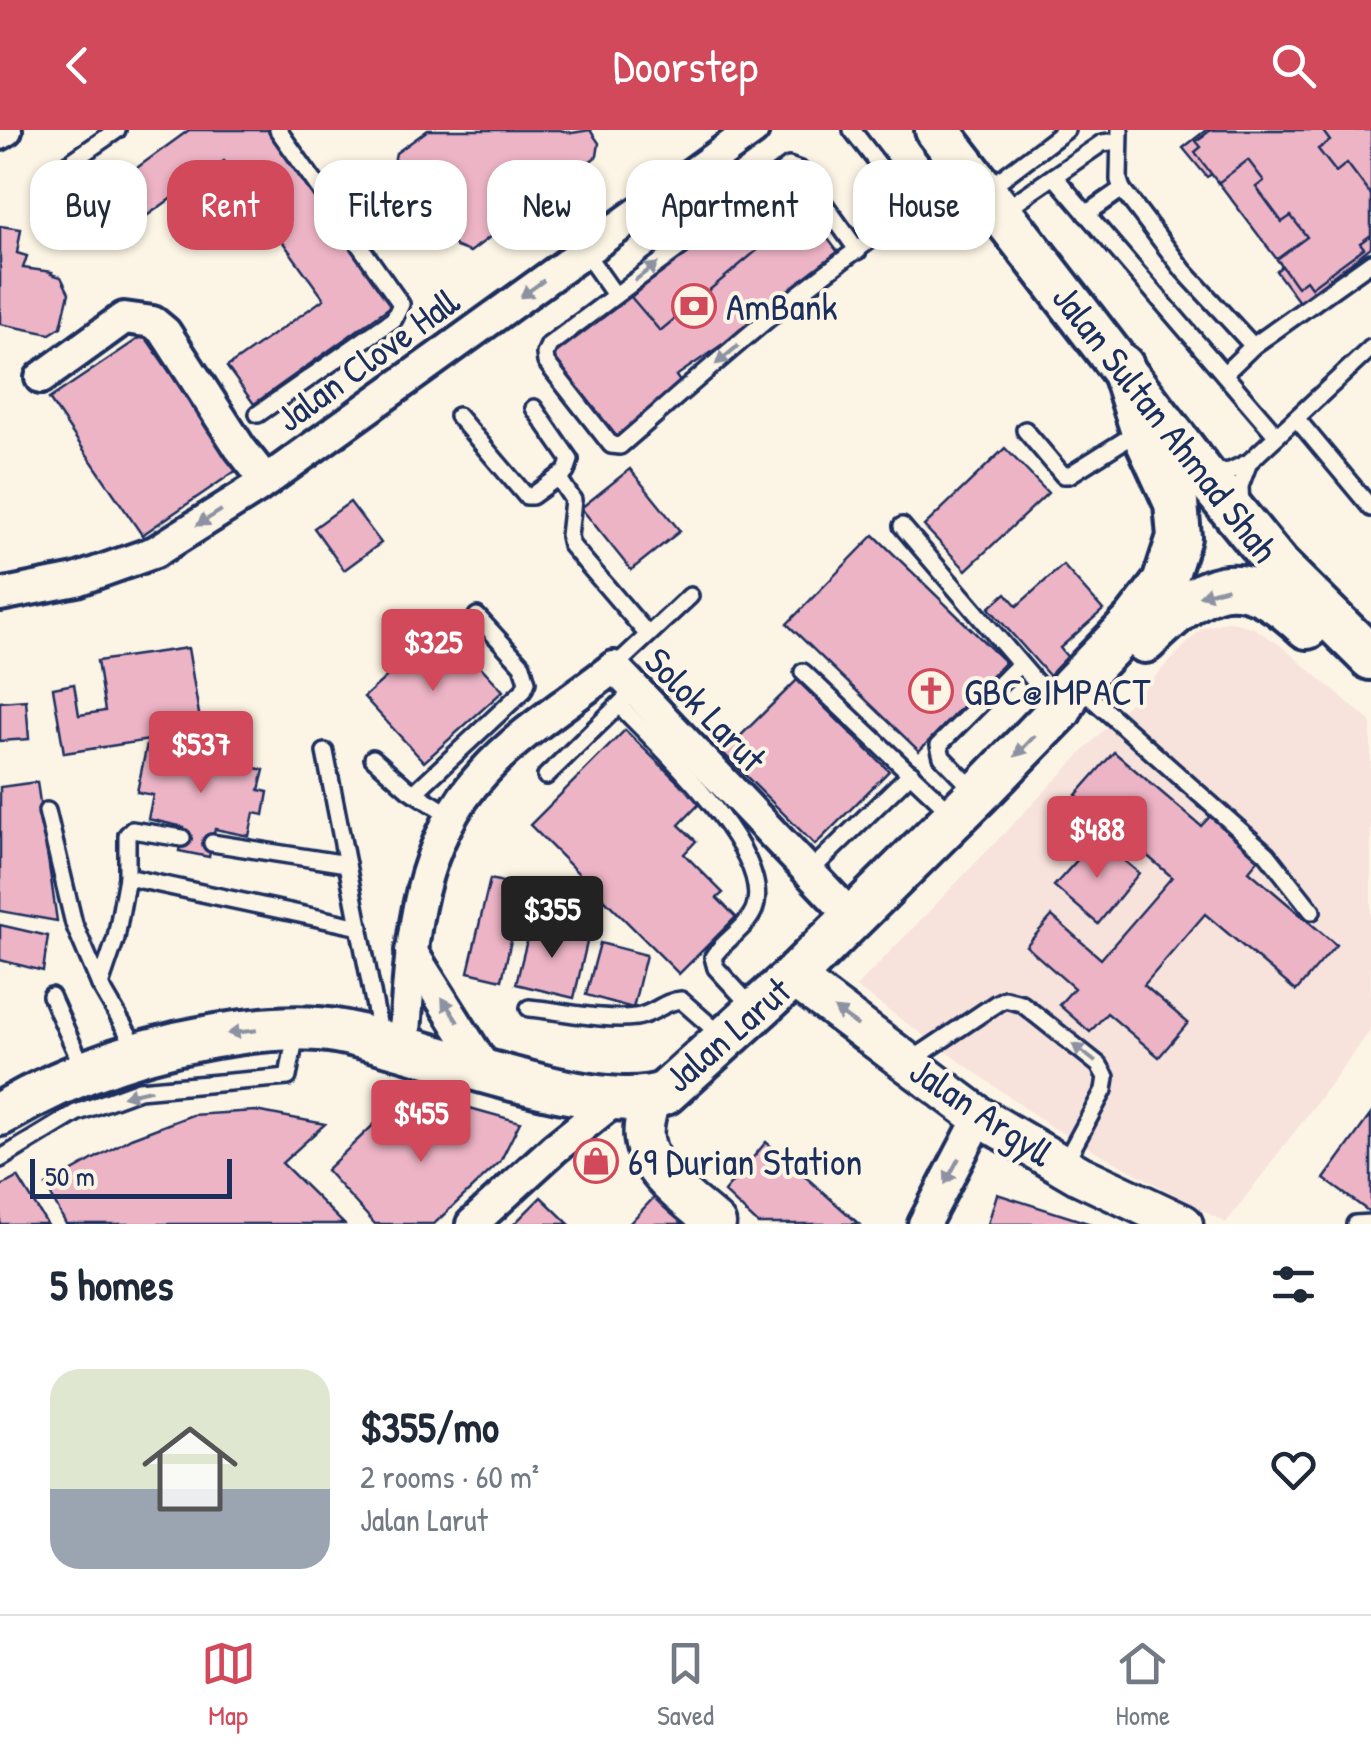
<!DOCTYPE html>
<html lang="en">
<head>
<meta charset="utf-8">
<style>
	:root { --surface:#fff; --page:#f6f6f7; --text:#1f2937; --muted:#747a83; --line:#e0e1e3; --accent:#d1495b }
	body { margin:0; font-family:"Patrick Hand",sans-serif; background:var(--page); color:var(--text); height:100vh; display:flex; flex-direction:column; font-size:38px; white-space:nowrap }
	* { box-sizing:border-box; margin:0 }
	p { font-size:32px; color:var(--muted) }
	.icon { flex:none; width:55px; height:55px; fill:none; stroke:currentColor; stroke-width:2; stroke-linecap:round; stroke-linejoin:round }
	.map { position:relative; height:1094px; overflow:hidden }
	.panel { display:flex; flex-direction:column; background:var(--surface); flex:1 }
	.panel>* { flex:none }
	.guide { position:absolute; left:30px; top:30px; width:1312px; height:90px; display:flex; gap:20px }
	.scale { position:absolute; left:30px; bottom:25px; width:202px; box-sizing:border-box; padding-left:10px; border:5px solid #1b2f5e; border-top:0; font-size:28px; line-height:35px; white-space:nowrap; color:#1b2f5e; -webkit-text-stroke:8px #fcf5e5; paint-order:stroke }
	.price { position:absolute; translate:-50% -85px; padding:0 22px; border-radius:10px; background:var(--accent); color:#fff; font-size:32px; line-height:65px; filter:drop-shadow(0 2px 5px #0008) }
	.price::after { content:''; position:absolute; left:50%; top:60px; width:30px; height:22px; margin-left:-15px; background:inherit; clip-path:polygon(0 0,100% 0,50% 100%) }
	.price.selected { background:#222; color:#fff }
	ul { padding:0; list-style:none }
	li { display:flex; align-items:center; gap:30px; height:250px; padding:0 50px }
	li span { display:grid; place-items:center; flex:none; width:280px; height:200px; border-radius:30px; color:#555 }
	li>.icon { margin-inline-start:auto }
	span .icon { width:120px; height:120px; fill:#fffc; stroke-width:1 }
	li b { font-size:42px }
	h2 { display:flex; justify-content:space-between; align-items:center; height:120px; padding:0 50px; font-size:42px }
	.pill { padding:0 35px; border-radius:30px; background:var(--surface); box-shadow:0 2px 8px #0004; font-size:35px; line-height:90px }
	.pill.selected { background:var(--accent); color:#fff }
	header { display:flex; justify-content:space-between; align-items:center; height:130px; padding:0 50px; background:var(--accent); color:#fff; font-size:45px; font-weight:600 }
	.tabs { display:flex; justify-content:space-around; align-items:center; height:140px; border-top:2px solid var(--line); background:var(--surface); font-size:28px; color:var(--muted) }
	.tabs a { display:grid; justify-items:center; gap:5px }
	.tabs .selected { color:var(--accent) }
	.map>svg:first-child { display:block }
	.built { fill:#f8e2dc }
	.building { fill:#edb4c6; stroke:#1b2f5e; stroke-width:2.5 }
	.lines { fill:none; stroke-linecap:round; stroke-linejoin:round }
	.service-casing { stroke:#1b2f5e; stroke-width:22 }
	.minor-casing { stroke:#1b2f5e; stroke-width:38 }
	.tertiary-casing { stroke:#1b2f5e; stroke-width:45 }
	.secondary-casing { stroke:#1b2f5e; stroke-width:50 }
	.service { stroke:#fcf5e5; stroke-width:15 }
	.minor { stroke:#fcf5e5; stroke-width:30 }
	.tertiary { stroke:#fcf5e5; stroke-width:38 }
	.secondary { stroke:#fcf5e5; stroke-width:42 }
	.oneway { fill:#8c92a2 }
	.labels { text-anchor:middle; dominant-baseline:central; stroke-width:8; stroke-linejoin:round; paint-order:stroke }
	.poi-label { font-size:38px; fill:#1b2f5e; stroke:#fcf5e5; text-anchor:start }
	.street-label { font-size:38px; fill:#1b2f5e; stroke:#fcf5e5 }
</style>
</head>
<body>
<header><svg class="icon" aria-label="back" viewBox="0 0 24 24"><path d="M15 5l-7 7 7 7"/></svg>Doorstep<svg class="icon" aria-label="search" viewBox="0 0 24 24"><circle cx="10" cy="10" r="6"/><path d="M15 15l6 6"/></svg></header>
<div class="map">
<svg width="1371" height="1094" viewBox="0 0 1371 1094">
	<rect width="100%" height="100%" fill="#fcf5e5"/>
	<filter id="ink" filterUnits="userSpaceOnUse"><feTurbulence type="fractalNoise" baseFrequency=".01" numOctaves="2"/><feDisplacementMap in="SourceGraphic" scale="20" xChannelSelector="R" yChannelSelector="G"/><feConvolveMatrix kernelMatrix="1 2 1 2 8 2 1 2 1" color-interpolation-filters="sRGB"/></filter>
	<g filter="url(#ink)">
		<path class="built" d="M1229,491l25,7 26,17 91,77v308l-145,193 -176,-97 -194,-139 346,-359z"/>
		<g class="building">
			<path d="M189,0h80l125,174 -140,100 -27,-37 97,-68 -100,-138 -93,66 -26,-36z"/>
			<path d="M428,0h132l12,3 18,-3 9,13 -2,13 -127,96 -14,-5 -63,-80 3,-14z"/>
			<path d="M1206,0h165v117l-72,55 -23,-31 6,-5 -70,-92 -5,3 -24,-29z"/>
			<path d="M1211,0h111l8,11 -12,8 18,23 11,-9 24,32v40l-11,8 4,5 -53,39 -5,-7 -9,7 -20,-28 30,-22 -16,-21 -9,6 -26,-35 8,-6 -16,-21 -30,23 -23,-31 6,-5 -5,-6z"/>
			<path d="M784,51l57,75 -85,60 2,4 -82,56 5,7 -66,56 -63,-83z"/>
			<path d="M781,54h6l13,17 -1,6 -31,25 4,6 -112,93 -29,-34 40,-34z"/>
			<path d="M0,96l21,3 -4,24 10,3 -4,12 29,4 -1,2 10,3 8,16 -8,34 -11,7 -50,-10z"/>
			<path d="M144,205l93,135 -95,65 -93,-136z"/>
			<path d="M1005,318l43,45 -82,77 -42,-44z"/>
			<path d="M630,339l50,62 -49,39 -50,-62z"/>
			<path d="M350,372l31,41 -37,27 -30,-42z"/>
			<path d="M874,405l131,127 -86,89 -132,-127z"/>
			<path d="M1063,435l40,45 -43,38 13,16 -19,17 -65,-73 17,-15 11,13z"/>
			<path d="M443,496l60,65 -79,71 -60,-65z"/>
			<path d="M188,518l14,84 -138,21 -11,-65 21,-4 5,31 26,-4 -8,-50z"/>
			<path d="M797,550l92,91 -74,74 -92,-92z"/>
			<path d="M26,570l3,39 -29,2v-39z"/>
			<path d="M625,600l57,56 7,-6 17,17 -27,28 17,16 -12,13 39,39 -6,5 19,19 -57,57 -149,-149z"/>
			<path d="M147,614l117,26 -5,20 9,2 -4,23 -10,-2 -5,23 -34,-7 -6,28 -30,-6 5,-24 -36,-8 5,-24 -16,-3z"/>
			<path d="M1114,622l87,74 14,-15 49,42 -15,18 87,74 -40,46 -91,-77 -61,71 44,38 -29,34 -52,-44 -17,19 -31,-27 15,-17 -48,-42 26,-30 49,43 71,-82 -96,-82z"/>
			<path d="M37,652l20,139 -57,-10v-124z"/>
			<path d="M1097,708l42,35 -41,51 -44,-38z"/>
			<path d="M490,749l33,8 -21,93 -34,-8z"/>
			<path d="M531,794l57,14 -14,60 -58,-14z"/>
			<path d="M0,795l48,11 -5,35 -43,-11z"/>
			<path d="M600,813l46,12 -13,53 -47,-13z"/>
			<path d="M459,975l61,17 -20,40 -66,62h-59l-49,-54 63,-60 30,26z"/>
			<path d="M255,981l70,13 -43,39 62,61h-278l-20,-38 85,-48 61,-23z"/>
			<path d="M1371,984v99l-47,-34z"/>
			<path d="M766,1012l93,82h-101l-34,-32z"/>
			<path d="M18,1047l29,47h-47v-37z"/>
			<path d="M659,1062l36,32h-66z"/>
			<path d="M997,1064l94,30h-103z"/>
			<path d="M541,1067l28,27h-55z"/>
		</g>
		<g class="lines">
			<g class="service-casing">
				<g id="service">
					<path d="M852,0l61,79"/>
					<path d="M1120,0l-1,50 3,9 62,82 69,75 118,-84"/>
					<path d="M62,38l55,-38"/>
					<path d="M1054,46l48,-33 16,-2"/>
					<path d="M985,61l81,-61"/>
					<path d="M1004,80l50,-34 223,260"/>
					<path d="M1086,84l36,-25"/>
					<path d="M584,121l31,44"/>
					<path d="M858,121l-58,-81 -11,-4 -240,179 -4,9 1,8 65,83 9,1c58,-50 116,-102 176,-150 55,-43 112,-84 169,-124"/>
					<path d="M1224,244l29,-28"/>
					<path d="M534,278l36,52 -4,12 -8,5 15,23 -4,36 2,9 77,90"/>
					<path d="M258,284l136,-95 7,-15 -123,-174"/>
					<path d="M458,286l68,80h6l26,-19"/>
					<path d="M1296,288l75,90"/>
					<path d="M1025,300l38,45h6l70,-44"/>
					<path d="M1211,343l19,-2 19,-9 122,-114"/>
					<path d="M1241,377l-1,-21 9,-24"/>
					<path d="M902,396l155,181"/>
					<path d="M614,537l76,-71"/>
					<path d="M803,542l150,142"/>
					<path d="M1089,566l178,158 45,57"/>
					<path d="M621,577c36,37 155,147 133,203 -8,19 -30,30 -41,47l3,11 37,40"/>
					<path d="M325,622l56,286"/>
					<path d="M373,628l35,31 44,27"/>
					<path d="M546,646l79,-77"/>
					<path d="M976,662l-34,-35 -3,-12 80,-80"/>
					<path d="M414,663l109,-102 4,-9 -5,-17 -45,-49"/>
					<path d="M47,681l27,113 26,61"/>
					<path d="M182,708l-50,-8 -5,5v42l233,50"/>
					<path d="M212,713l135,21"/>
					<path d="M808,743l103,-100"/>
					<path d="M127,747l-11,61 -16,47 37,64"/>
					<path d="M51,866l33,74"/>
					<path d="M529,878c34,3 73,13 107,9 17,-2 28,-16 45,-17l41,36"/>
					<path d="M909,932l88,-59 8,-4 16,4 78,62 7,12 -2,13 -41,76"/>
					<path d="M0,1029l76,-46 63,-23 149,-13 8,-44"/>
					<path d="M1355,1094l16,-1"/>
				</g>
			</g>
			<g class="minor-casing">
				<g id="minor">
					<path d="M0,4l6,-4"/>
					<path d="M41,248l83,-60 29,4 12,10 75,116 26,33"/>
					<path d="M0,465l76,-15 79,-28 100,-63 498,-359"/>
					<path d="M411,821l75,119"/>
					<path d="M404,917c7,-95 9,-199 79,-274 37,-41 88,-72 131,-106l238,250"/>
					<path d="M472,1094l83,-76 60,-48"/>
					<path d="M924,1094l56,-107"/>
				</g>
			</g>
			<g class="tertiary-casing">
				<g id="tertiary">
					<path d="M793,847l187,140 99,58 104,49"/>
					<path d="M650,969c-3,12 -8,27 -6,40 4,35 48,63 72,85"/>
				</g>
			</g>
			<g class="secondary-casing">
				<g id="secondary">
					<path d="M937,0l265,343 77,94 92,91"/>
					<path d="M1145,511c61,-59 93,-79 162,-14"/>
					<path d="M0,984c77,-45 155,-71 243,-82 32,-4 66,-6 98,0 77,14 259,88 324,61l128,-116 193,-191 74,-76 12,-24 63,-65 29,-38 15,-46 -3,-34 -34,-74 -20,-63"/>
				</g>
			</g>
			<use href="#service" class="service"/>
			<use href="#minor" class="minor"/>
			<use href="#tertiary" class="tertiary"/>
			<use href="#secondary" class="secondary"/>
		</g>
		<defs><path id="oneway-solid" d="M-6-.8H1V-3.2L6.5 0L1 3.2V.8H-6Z" transform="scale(2.5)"/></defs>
		<g class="oneway">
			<use href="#oneway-solid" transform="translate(646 142) rotate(-37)"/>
			<use href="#oneway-solid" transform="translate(532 159) rotate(144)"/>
			<use href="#oneway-solid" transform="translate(727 225) rotate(140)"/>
			<use href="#oneway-solid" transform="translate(209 388) rotate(148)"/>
			<use href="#oneway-solid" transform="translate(1213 462) rotate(165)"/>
			<use href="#oneway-solid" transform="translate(1025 616) rotate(134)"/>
			<use href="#oneway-solid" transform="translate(450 880) rotate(-123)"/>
			<use href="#oneway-solid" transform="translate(846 887) rotate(-144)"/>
			<use href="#oneway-solid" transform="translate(242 902) rotate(173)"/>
			<use href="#oneway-solid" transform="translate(1084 923) rotate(-142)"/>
			<use href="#oneway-solid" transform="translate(137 963) rotate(167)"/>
			<use href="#oneway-solid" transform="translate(952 1041) rotate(118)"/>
		</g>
	</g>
	<defs>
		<g id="bank-ring" transform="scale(2.25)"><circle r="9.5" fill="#fcf5e5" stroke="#d1495b" stroke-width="1.5"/><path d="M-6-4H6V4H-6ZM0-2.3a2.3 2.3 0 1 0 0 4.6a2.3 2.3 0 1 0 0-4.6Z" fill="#d1495b"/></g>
		<g id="church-ring" transform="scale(2.25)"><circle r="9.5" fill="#fcf5e5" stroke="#d1495b" stroke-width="1.5"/><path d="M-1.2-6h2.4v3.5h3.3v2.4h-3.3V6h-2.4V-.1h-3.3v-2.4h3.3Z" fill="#d1495b"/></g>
		<g id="shop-ring" transform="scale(2.25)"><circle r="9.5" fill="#fcf5e5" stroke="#d1495b" stroke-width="1.5"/><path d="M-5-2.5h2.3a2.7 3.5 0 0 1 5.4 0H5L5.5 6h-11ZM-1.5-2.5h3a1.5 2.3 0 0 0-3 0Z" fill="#d1495b"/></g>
	</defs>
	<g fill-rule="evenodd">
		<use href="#bank-ring" x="694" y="176"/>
		<use href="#church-ring" x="931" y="561"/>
		<use href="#shop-ring" x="596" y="1031"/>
	</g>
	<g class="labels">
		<g class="poi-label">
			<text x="726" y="176">AmBank</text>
			<text x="964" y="561">GBC@IMPACT</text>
			<text x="628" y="1031">69 Durian Station</text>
		</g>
		<g class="street-label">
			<text transform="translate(367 229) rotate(-36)">Jalan Clove Hall</text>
			<text transform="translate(1166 293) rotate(52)">Jalan Sultan Ahmad Shah</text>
			<text transform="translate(706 579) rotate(46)">Solok Larut</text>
			<text transform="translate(727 904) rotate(-41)">Jalan Larut</text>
			<text transform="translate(982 981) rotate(34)">Jalan Argyll</text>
		</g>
	</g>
</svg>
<div class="scale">50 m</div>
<b class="price" style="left:433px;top:564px">$325</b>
<b class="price" style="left:201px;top:666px">$537</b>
<b class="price" style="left:1097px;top:751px">$488</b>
<b class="price selected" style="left:552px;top:831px">$355</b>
<b class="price" style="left:421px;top:1035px">$455</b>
<div class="guide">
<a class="pill">Buy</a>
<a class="pill selected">Rent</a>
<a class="pill">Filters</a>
<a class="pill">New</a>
<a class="pill">Apartment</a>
<a class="pill">House</a>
</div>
</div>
<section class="panel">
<h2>5 homes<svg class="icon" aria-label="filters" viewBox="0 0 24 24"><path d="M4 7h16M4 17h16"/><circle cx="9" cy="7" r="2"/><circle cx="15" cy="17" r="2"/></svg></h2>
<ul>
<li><span style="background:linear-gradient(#dfe7d0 60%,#9aa5b1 0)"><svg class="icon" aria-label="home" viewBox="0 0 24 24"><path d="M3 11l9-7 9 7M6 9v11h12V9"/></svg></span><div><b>$355/mo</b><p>2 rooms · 60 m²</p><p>Jalan Larut</p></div><svg class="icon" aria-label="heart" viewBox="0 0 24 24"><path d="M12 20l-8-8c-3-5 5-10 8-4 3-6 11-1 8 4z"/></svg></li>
</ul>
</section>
<nav class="tabs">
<a class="selected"><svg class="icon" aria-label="map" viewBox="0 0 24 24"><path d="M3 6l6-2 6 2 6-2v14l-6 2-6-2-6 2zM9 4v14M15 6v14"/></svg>Map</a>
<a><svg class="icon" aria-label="saved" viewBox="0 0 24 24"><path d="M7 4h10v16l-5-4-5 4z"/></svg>Saved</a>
<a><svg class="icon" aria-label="home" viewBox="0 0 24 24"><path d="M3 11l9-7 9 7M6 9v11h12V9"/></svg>Home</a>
</nav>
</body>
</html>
